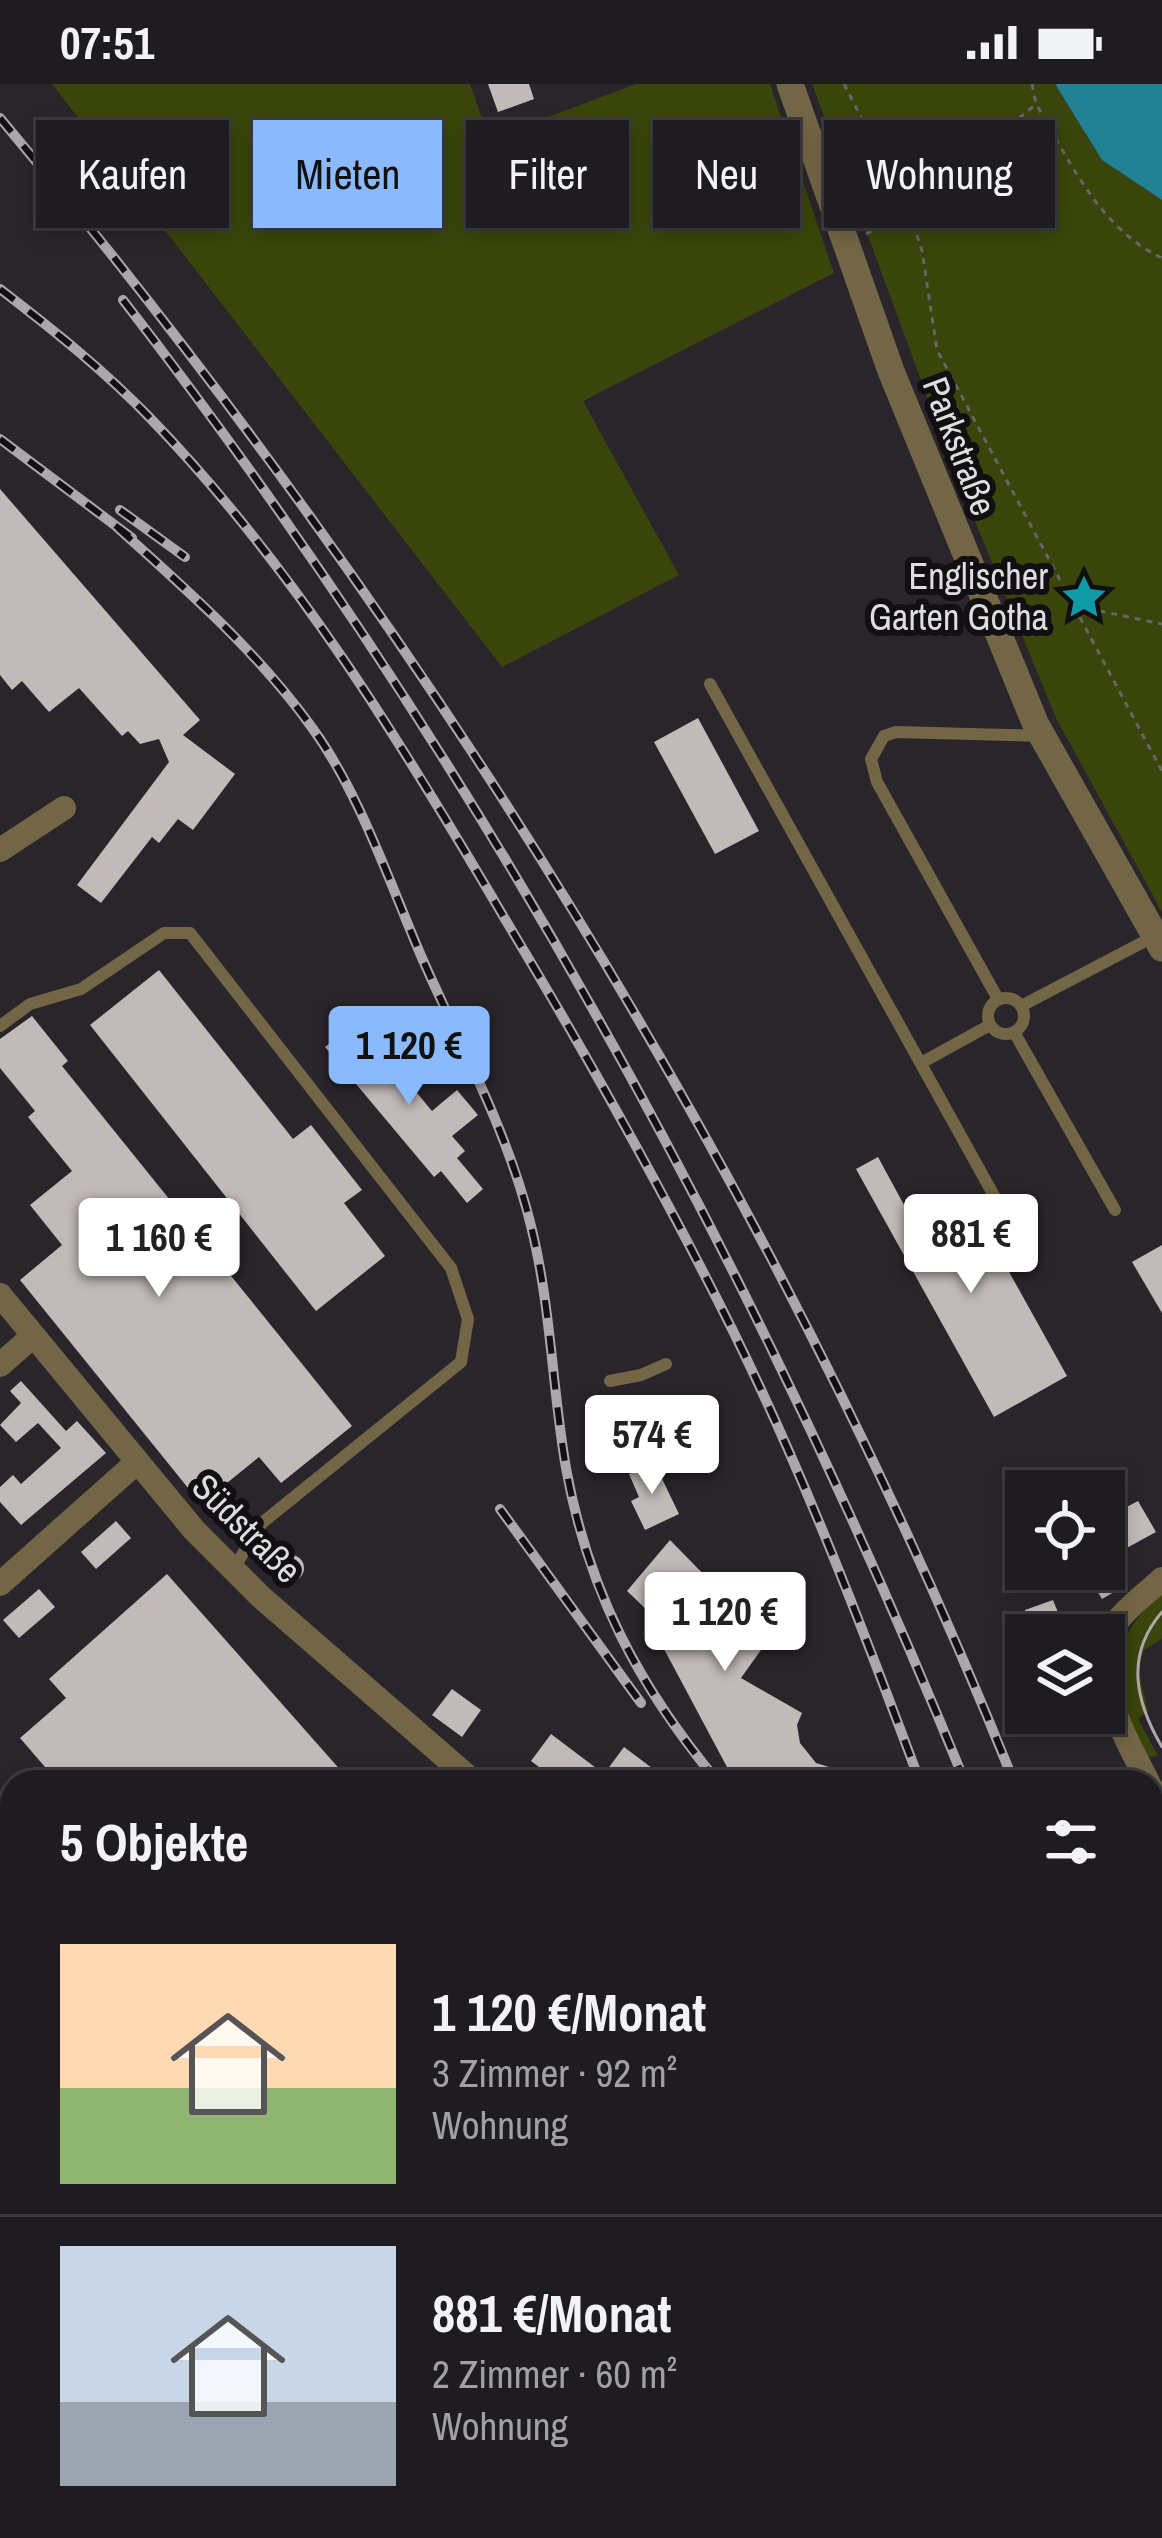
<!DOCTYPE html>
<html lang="de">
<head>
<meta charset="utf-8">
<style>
	:root { --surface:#1f1c20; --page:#2c292d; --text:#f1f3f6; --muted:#a1a1a5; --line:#3c3a3e; --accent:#8bbafc }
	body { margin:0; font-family:"Archivo Narrow",sans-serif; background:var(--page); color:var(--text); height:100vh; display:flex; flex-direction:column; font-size:45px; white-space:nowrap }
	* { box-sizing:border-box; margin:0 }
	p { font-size:39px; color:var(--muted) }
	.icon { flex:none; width:66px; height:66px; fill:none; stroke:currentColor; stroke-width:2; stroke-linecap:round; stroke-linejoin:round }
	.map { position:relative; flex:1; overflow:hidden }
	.details { position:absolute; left:0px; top:1686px; width:1164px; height:768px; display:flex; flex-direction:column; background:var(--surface); border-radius:36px 36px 0 0; box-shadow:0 6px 18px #0003,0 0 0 3px var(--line) }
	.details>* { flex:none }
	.hud { position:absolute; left:36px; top:36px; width:1092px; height:108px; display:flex; gap:24px }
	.controls { position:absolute; left:1005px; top:1386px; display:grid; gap:24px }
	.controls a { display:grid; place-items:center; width:120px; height:120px; border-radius:0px; background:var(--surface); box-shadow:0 6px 18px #0003,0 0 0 3px var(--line); font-size:60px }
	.price { position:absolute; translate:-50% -102px; padding:0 27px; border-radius:12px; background:#fff; color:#222; font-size:39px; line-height:78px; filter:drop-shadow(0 3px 6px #0008) }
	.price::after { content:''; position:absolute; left:50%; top:72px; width:36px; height:27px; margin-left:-18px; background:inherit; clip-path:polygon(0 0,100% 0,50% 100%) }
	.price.current { background:var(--accent); color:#111 }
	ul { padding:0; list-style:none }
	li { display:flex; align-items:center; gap:36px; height:300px; padding:0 60px }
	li+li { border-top:3px solid var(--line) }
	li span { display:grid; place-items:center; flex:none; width:336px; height:240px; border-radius:0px; color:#555 }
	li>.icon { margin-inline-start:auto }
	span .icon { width:144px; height:144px; fill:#fffc; stroke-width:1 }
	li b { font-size:51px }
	h2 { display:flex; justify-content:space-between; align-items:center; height:144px; padding:0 60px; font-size:51px }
	.chip { padding:0 42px; border-radius:0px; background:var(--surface); box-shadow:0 6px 18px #0003,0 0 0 3px var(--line); font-size:42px; line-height:108px }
	.chip.current { background:var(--accent); color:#111 }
	.status { display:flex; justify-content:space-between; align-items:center; height:84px; padding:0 60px; background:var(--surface); direction:ltr }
	.status svg { height:33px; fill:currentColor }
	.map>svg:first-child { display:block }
	.green { fill:#39450a }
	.water { fill:#218193 }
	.building { fill:#c2bab9 }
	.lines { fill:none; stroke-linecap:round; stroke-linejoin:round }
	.path { stroke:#676468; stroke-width:3; stroke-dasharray:6 6; stroke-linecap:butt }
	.service { stroke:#736646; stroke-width:12 }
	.minor { stroke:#736646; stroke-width:24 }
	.tertiary { stroke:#736646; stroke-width:27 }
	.tram { stroke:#aba8ac; stroke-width:3 }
	.rail-casing { stroke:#aba8ac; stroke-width:10 }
	.rail { stroke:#110f11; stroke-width:6; stroke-dasharray:18; stroke-linecap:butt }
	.labels { text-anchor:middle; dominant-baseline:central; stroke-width:12; stroke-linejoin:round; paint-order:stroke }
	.street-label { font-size:36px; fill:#dfdde0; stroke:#110f11 }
	.poi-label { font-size:36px; fill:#dfdde0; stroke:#110f11; text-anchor:end }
</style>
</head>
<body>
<div class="status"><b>07:51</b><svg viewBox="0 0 49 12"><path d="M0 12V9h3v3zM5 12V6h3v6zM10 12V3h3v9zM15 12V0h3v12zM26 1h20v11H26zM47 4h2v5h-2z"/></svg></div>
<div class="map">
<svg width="1162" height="2454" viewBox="0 0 1162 2454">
	<rect width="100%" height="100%" fill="#29252a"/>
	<g class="green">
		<path d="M52,0h418l19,55 147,-55h134l64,189 -251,128 96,174 -177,92z"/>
		<path d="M812,0h243l47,76 60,40v712l-106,-194 -100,-243z"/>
		<path d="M1162,1509v46l-19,12 -4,21 9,39 -10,8 20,37 -13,1c-28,-70 -46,-109 17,-164z"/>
	</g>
	<path class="water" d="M1055,0h107v116l-60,-40z"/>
	<g class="building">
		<path d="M488,0h41l5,15 -36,13z"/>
		<path d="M0,405l200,231 -17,15 52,39 -42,56 -15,-11 -19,24 -7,-6 -51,66 -24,-18 92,-123 -10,-23 -19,5 -12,-13 -6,5 -43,-48 -30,24 -27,-31 -10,9 -12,-15z"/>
		<path d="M698,634l61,113 -44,23 -61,-112z"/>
		<path d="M159,886l134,169 18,-14 51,65 -18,13 41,53 -69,55 -226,-286z"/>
		<path d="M32,932l36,45 -6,5 290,360 -71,57 -22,-26 -58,47 -181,-224 42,-35 -32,-40 42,-34 -44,-54 7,-6 -35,-43v-29z"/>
		<path d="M357,937l75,90 25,-21 21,25 -26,21 13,15 -8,7 26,31 -16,14 -26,-32 -7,6 -109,-130z"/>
		<path d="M878,1073l38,70 52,-29 99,178 -73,41 -138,-248z"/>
		<path d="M1162,1161v68l-30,-51z"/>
		<path d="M21,1297l45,50 11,-10 29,32 -85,72 -21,-23v-15l13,-12 8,9 40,-36 -23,-25 -22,19 -16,-17 21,-22 -11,-12z"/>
		<path d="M654,1378l25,52 -34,16 -14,-29 8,-4 -10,-23z"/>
		<path d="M1138,1417l18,31 -44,24 16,28 -26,15 -18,-30h20v-50z"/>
		<path d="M116,1437l15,17 -35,31 -15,-17z"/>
		<path d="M670,1456l98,100 -27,38 61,35 -5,12 3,18 16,20 48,15v4h-129l-79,-148 -7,-22 -22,-21z"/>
		<circle cx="291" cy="1484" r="13"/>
		<path d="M167,1490l184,208h-293l-38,-44 46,-40 -17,-19z"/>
		<path d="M39,1505l16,18 -36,31 -16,-18z"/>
		<path d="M1053,1516l14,35h-33l-9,-25z"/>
		<path d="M452,1605l29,21 -19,27 -30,-22z"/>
		<path d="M551,1650l53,40 20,-27 28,21 -11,14h-82l-28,-21z"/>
	</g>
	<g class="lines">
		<g class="path">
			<path d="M844,0l65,126 13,41 15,99 225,421"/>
			<path d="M1032,0l4,20c33,56 64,125 126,154"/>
			<path d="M866,150l43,-24 46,-9 12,-7 25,-53 44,-37"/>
			<path d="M1076,522l86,18"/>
		</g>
		<g class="service">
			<path d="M710,600l317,571"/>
			<circle cx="1006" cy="932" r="18"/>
			<path d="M998,915l-121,-217 -6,-23 13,-23 12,-4 145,4"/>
			<path d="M1021,922l132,-69"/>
			<path d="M0,942l30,-22 51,-15 83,-56h26l261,335 17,51 -7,43 -199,161 -28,45"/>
			<path d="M1014,948l101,178"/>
			<path d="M921,979l69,-38"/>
			<path d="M610,1297l31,-6 25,-11"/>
			<path d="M125,2442l25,12"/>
			<path d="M64,2454l10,-12"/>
		</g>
		<g class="minor">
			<path d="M0,766l64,-42"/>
			<path d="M0,1211l194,235 67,67 213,185"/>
			<path d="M0,1281l33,-29"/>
			<path d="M0,1500l136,-121"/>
			<path d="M1148,1698c-22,-44 -66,-116 -29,-163 12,-15 29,-27 43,-40"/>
			<path d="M1152,1705l10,18"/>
			<path d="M1139,2442l6,12"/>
		</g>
		<path class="tertiary" d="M790,0l101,287 145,354 126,223"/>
		<path class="tram" d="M1162,1528c-37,43 -27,89 0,135"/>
		<g class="rail-casing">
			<g id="rail">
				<path d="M0,34c418,499 771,1059 1014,1664"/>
				<path d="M0,205c52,40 105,82 151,130 143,148 250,323 354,500 81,135 158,271 228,412 72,146 130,298 187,451"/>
				<path d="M123,216c350,452 627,954 842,1482"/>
				<path d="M0,355l132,99"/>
				<path d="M120,426l65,47"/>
				<path d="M118,444c70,63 140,124 195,201 47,65 77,155 109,229 38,86 87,176 109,268 20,80 21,162 35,242 22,123 73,219 152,314"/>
				<path d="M500,1425l141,194"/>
				<path d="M1152,2058l10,27"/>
				<path d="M1152,2153l10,25"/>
				<path d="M1152,2287l10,21"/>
			</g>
		</g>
		<use href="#rail" class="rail"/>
	</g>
	<defs>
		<g id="sight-bare" transform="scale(3.6)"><path d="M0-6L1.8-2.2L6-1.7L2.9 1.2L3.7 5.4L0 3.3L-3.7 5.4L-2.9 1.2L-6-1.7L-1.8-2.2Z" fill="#0f9aa8" stroke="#110f11" stroke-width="2.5" paint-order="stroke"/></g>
	</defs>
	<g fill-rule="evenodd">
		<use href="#sight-bare" x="1084" y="513"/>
	</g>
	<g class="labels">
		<g class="street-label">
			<text transform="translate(960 362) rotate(69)">Parkstraße</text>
			<text transform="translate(247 1444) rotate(45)">Südstraße</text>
		</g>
		<g class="poi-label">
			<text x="1048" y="492">Englischer<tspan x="1048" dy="41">Garten Gotha</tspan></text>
		</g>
	</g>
</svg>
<div class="controls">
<a><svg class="icon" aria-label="locate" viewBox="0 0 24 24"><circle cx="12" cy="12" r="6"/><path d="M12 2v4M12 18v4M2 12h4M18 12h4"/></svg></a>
<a><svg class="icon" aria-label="layers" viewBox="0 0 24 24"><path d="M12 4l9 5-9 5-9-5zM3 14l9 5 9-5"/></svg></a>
</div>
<b class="price current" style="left:409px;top:1024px">1 120 €</b>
<b class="price" style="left:971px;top:1212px">881 €</b>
<b class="price" style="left:159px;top:1216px">1 160 €</b>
<b class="price" style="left:652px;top:1413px">574 €</b>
<b class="price" style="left:725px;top:1590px">1 120 €</b>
<div class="hud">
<a class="chip">Kaufen</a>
<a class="chip current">Mieten</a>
<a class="chip">Filter</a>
<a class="chip">Neu</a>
<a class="chip">Wohnung</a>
</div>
<section class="details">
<h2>5 Objekte<svg class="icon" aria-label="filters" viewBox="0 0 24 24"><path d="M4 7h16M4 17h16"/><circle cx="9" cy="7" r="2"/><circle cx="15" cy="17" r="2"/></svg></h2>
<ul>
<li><span style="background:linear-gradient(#ffd9b3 60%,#8fb573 0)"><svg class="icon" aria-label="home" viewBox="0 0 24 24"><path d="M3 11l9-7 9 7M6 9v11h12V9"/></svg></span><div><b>1 120 €/Monat</b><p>3 Zimmer · 92 m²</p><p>Wohnung</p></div></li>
<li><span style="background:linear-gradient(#c9d6e8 65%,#9aa5b1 0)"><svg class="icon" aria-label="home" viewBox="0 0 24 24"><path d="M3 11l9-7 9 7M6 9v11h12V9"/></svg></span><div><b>881 €/Monat</b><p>2 Zimmer · 60 m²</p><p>Wohnung</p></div></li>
</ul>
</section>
</div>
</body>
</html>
